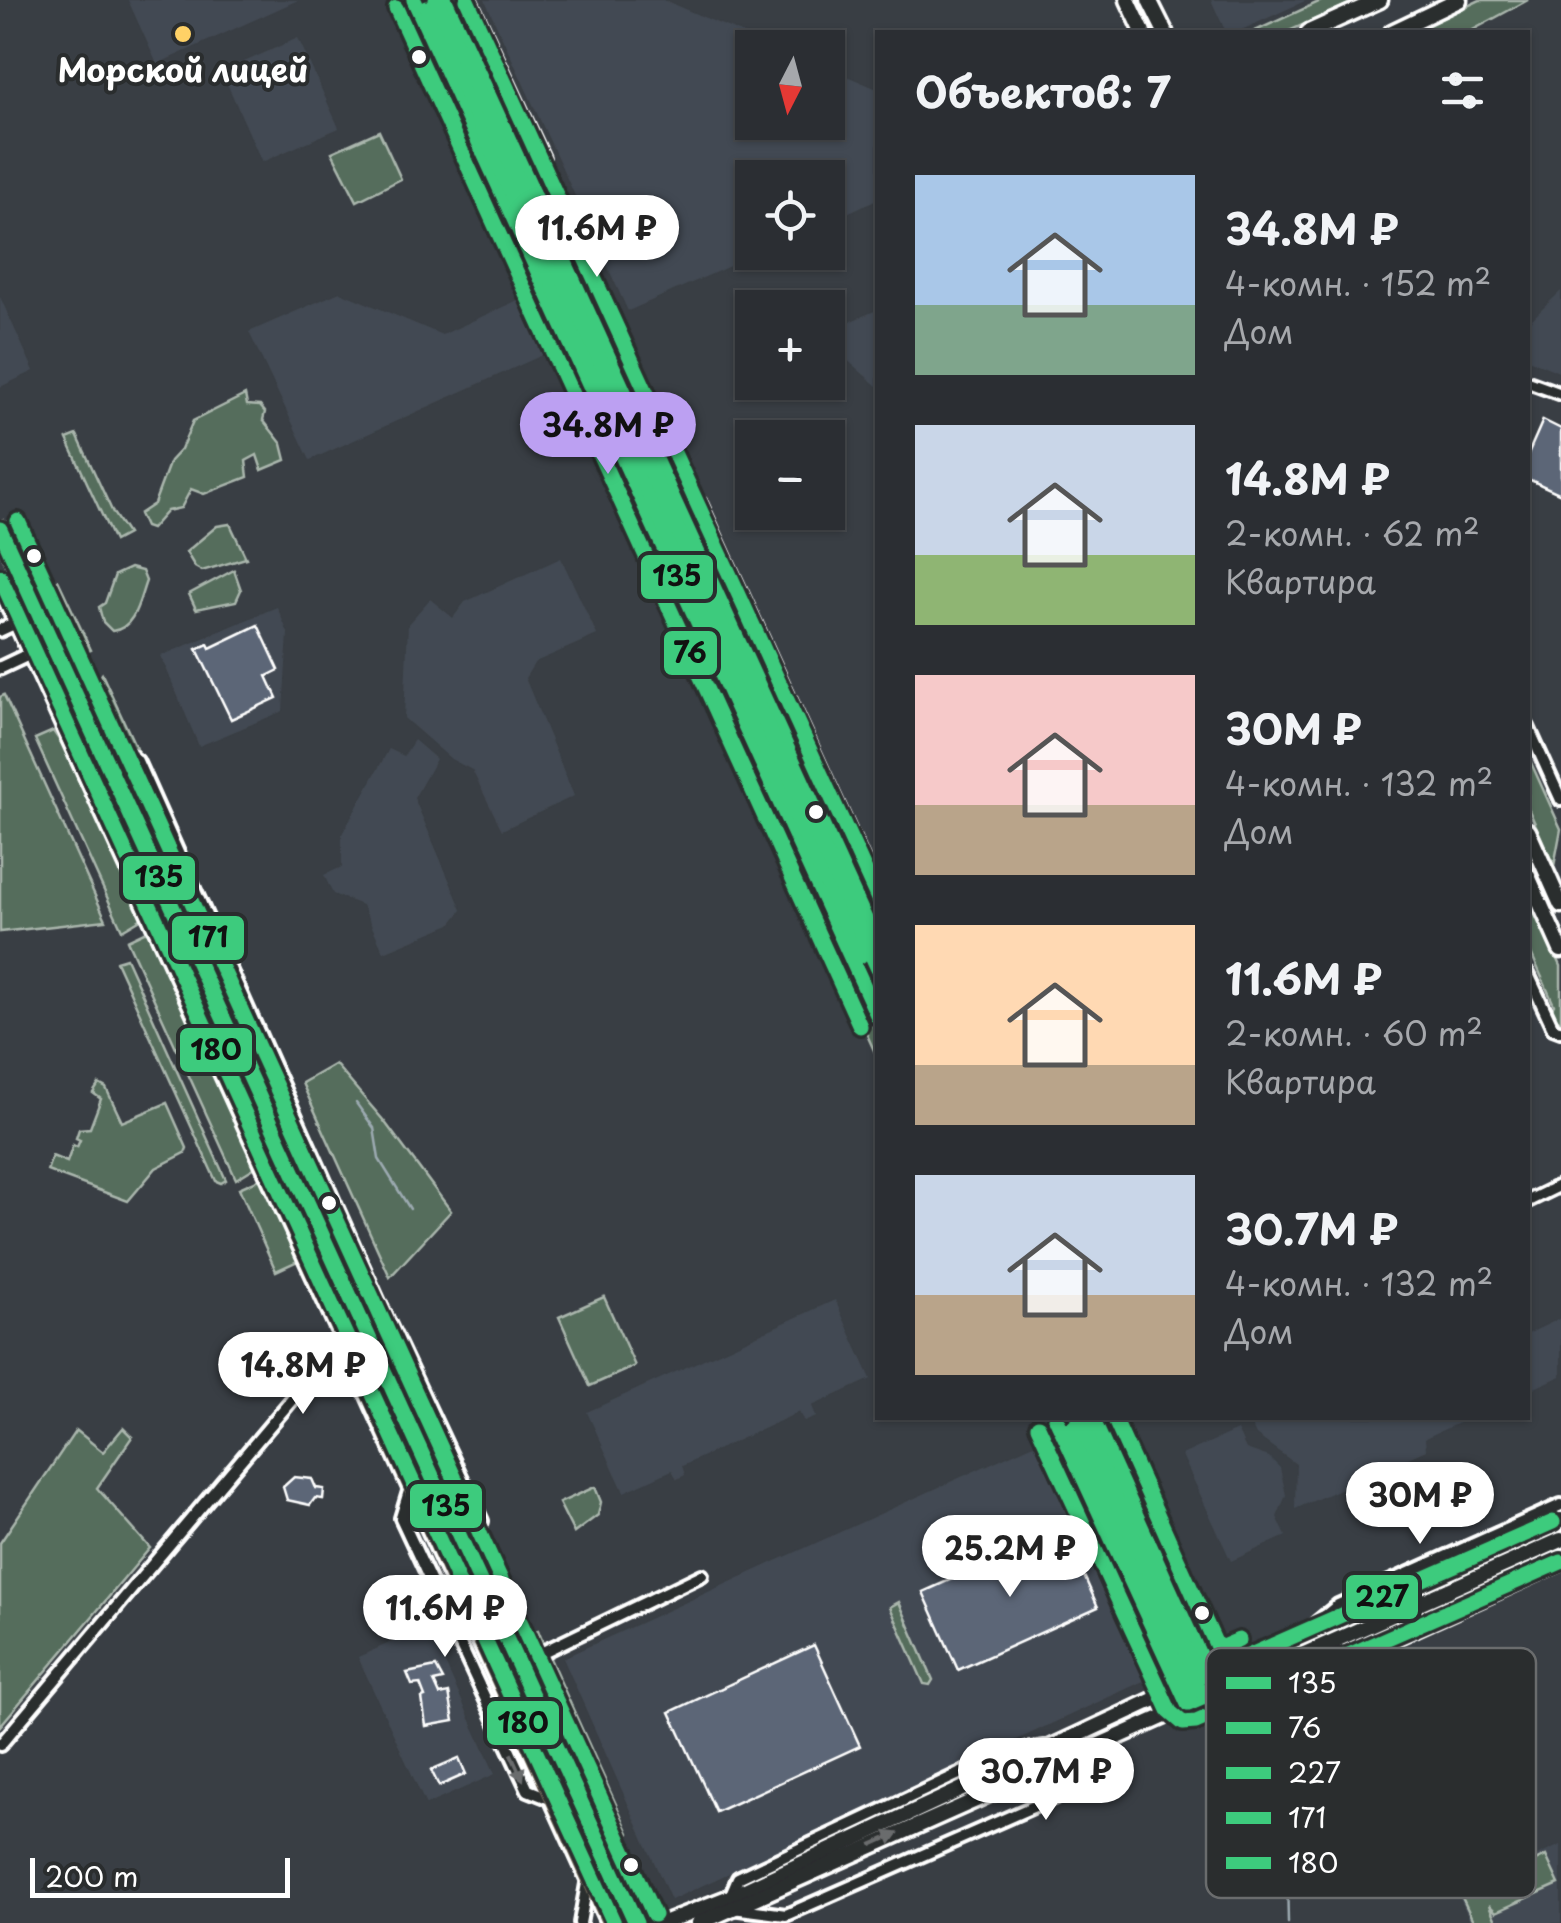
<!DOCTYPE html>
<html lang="ru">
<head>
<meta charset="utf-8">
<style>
	:root { --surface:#2b2e33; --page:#33363b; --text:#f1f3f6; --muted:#a6a8ac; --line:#474a4e; --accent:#bca0f2 }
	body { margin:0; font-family:"Playpen Sans",sans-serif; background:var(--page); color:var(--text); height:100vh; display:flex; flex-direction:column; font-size:38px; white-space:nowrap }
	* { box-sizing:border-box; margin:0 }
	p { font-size:32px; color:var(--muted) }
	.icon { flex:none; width:55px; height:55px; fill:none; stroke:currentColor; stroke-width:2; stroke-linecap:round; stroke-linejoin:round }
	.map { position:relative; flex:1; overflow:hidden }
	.side { position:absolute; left:875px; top:30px; width:655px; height:1390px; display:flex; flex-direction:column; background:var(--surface); border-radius:0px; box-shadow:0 2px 8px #0004,0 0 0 2px var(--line) }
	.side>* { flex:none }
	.needle { width:65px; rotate:186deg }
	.buttons { position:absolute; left:735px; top:30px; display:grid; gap:20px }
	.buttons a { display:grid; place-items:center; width:110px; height:110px; border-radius:0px; background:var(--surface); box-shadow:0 2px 8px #0004,0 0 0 2px var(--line); font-size:50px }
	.scale { position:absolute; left:30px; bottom:25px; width:260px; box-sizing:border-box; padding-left:10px; border:5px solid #fff; border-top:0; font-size:28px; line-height:35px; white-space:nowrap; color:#fff; -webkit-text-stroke:8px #2a2d2e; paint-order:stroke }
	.price { position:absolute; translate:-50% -85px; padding:0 22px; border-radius:35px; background:#fff; color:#222; font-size:32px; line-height:65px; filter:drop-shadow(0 2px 5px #0008) }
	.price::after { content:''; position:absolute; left:50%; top:60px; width:30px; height:22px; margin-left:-15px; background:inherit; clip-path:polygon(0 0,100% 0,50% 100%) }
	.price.active { background:var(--accent); color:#111 }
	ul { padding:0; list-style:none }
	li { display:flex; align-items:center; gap:30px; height:250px; padding:0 40px }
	li span { display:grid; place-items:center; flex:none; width:280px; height:200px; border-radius:0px; color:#555 }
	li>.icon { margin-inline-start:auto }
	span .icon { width:120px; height:120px; fill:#fffc; stroke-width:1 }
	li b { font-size:42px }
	h2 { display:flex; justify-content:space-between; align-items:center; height:120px; padding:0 40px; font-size:42px }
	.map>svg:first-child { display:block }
	.built { fill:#434a53 }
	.green { fill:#546d5b; stroke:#aab6ad; stroke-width:2.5 }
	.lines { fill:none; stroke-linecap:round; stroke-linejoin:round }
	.stream { stroke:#9caab1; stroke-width:2.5 }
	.building { fill:#5b6677; stroke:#fff; stroke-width:2.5 }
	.minor-casing { stroke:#fff; stroke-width:18 }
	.tertiary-casing { stroke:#fff; stroke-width:19 }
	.secondary-casing { stroke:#fff; stroke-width:21 }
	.primary-casing { stroke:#fff; stroke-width:22 }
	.minor { stroke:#2a2d2e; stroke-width:10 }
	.tertiary { stroke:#2a2d2e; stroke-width:11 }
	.secondary { stroke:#2a2d2e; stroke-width:14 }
	.primary { stroke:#746a5a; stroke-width:15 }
	.bus-1-casing { stroke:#2a2d2e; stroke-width:22 }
	.bus-2-casing { stroke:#2a2d2e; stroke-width:22 }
	.bus-3-casing { stroke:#2a2d2e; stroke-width:22 }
	.bus-4-casing { stroke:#2a2d2e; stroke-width:22 }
	.bus-5-casing { stroke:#2a2d2e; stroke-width:22 }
	.bus-1 { stroke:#3dcb7d; stroke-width:15 }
	.bus-2 { stroke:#3dcb7d; stroke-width:15 }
	.bus-3 { stroke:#3dcb7d; stroke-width:15 }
	.bus-4 { stroke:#3dcb7d; stroke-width:15 }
	.bus-5 { stroke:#3dcb7d; stroke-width:15 }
	.oneway { fill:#6a6c6d }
	.poi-dot { fill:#ffd166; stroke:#2a2d2e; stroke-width:4 }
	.bus-dot { fill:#fff; stroke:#2a2d2e; stroke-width:4 }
	.labels { text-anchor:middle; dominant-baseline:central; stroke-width:8; stroke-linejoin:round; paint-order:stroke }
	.poi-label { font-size:32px; font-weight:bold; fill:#fff; stroke:#2a2d2e }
	.key { fill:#2a2d2e; stroke:#6a6c6d; stroke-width:2.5 }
	.key-label { font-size:28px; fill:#fff }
	.line-badge { stroke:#2a2d2e; stroke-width:4 }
	.pale-badge-label { font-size:28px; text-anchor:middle; font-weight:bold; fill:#111 }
</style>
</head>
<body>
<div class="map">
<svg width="1561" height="1923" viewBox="0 0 1561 1923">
	<rect width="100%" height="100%" fill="#393e44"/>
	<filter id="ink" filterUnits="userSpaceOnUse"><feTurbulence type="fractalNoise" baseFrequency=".01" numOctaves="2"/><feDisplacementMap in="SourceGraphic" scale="20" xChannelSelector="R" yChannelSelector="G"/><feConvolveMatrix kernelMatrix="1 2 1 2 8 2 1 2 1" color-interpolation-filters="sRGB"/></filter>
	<g filter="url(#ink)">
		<g class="built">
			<path d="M128,0h170l-141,64z"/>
			<path d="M485,0h178l111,47 -22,1v74h76v-54l49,21v110l-49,23v-44h-76v74l7,1 -131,58z"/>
			<path d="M1211,0h96l-70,32h-11z"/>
			<path d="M298,38l41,90 -77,34 -40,-90z"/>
			<path d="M1561,291v82l-33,-14v-36z"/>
			<path d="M340,292l102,43 83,-38 24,55 -239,108 -61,-128z"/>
			<path d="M0,297l34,74 -34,16z"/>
			<path d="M877,310v76l-49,-43v-12z"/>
			<path d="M561,558l36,77 -62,27 -10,16 49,118 -72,34 -30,-60 -21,-11 -47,-41 4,-94 22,-25 23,19 12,-16z"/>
			<path d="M277,607l11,26 -5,78 -84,35 -38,-90z"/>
			<path d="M414,740l22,19 -22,39 48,112 -11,14 -67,28 -22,-47 -29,-11 -9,-19 18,-8v-33l47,-85 15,7z"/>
			<path d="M835,1300l36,79 -59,27 4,11 -12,5 -5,-10 -117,54 3,9 -8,4 -5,-9 -48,22 -37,-80z"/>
			<path d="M1561,1318v58l-33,15v-57z"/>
			<path d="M1248,1418h221l-44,20 1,12 -131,59 1,-45 -40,-29z"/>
			<path d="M1237,1430l9,19 23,8 11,11 6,27 -9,22 9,19 -55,25 -49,-106z"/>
			<path d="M1045,1439l107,238 -481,223 -108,-242z"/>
			<path d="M428,1626l67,148 -69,31 -68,-148z"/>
			<path d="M1561,1845v78h-90l-14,-31z"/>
		</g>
		<g class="green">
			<path d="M1323,0h35l-71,32h-34z"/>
			<path d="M1480,0h48l-59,32h-56z"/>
			<path d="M442,3l148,327 -16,8 -149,-327z"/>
			<path d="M379,131l22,48 -44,22 -25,-49z"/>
			<path d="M460,135l10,1 88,206 -5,3z"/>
			<path d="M591,347l7,1 33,73 -16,7 -33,-73z"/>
			<path d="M245,395l2,10 13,1 5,6 -2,8 19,24 4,16 -24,10 -5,-15 -11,6 2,16 -44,17 -13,-5 -10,19 -14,3 -16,18 -6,-2 -6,-13 15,-10 16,-43 11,-12 12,-28z"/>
			<path d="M663,412l36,79 -1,1 -30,-25 -21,-48z"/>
			<path d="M633,426l195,428 -16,8 -195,-429z"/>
			<path d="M77,435l36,78 14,21 -13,7 -47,-102z"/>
			<path d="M624,486l14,20 53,116 -8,7z"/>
			<path d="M680,495l15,11 11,25 -6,4 98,218 11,3 8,18 -8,3 -14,-22z"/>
			<path d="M230,524l16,34 -44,13 -7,-4 -9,-15 31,-26z"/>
			<path d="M130,568l12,3 4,10c-7,19 -11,48 -34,50l-9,-9 -4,-15 6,-4 10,-28z"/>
			<path d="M234,570l7,20 -5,11 -40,8 -7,-15z"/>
			<path d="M58,580l33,70 -18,8 -32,-70z"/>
			<path d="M696,635l95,208 -5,14 -100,-220z"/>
			<path d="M102,674l36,78 -2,1 -38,-37 -8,-26z"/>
			<path d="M4,695l102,225 -106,12v-235z"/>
			<path d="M53,731l18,26 73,160 -22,13 -87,-191z"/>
			<path d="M110,745l24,22 32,70 -3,9 143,314 -8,4z"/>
			<path d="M1528,756l33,73 -7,37 -26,-58z"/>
			<path d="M100,768l165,364 -5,3 -167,-365z"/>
			<path d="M832,862l45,101v43l-62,-136z"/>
			<path d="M1528,893l33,73v56l-11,-10 4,-7 -26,-59z"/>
			<path d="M144,932h6l107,234 -21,13 -109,-239z"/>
			<path d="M834,947l43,87v23l-48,-107z"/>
			<path d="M126,958l100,222 -5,3 -5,-2 -100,-220z"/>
			<path d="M335,1064l49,57 67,90 -61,66 -88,-194z"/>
			<path d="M99,1084l7,4 16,34 45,-19 20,45 -2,5 -29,15 -28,33 -81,-30 5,-15 15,6 6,-17 4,2 3,-7 -4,-2 3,-9 11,-1 11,-29 -8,-6z"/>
			<path d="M257,1180h6l37,80 -24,11 -37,-83z"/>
			<path d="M348,1253l101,226 11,7 16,33 -7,15 -129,-277z"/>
			<path d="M604,1297l31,69 -45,20 -31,-69z"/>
			<path d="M372,1365l253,557 -7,1 -253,-556z"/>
			<path d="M1070,1418h15l104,228 -15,7 -106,-228z"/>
			<path d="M123,1428l9,9 -35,51 53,60 -150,178v-183l76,-113 27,22z"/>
			<path d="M595,1487l6,15 -3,13 -24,18 -15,-30z"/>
			<path d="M485,1543l16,31 -5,9 25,53 17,-6 6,15 -15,5 -12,-6 -38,-82 -1,-9z"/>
			<path d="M899,1602l34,78 -3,5 -6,-1 -34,-77z"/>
			<path d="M548,1654l81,179 -3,8 -12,5 -22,-34 -60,-133 1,-14z"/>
			<path d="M1546,1856l13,28 -63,28 -7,-7 8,18h-23l-13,-28z"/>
		</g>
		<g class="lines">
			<g class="stream">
				<path d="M356,1103l18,25 5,31 31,50"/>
				<path d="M1284,1731l4,192"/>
			</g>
		</g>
		<g class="building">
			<path d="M1543,420l18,9v65l-33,-15v-25z"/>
			<path d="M258,625l21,45 -12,6 10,22 -46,21 -34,-70 11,-5 2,4z"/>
			<path d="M294,1477l18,2 4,9 8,1 -1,10 -8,-1 -5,7 -23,-5 -4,-13z"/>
			<path d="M1063,1529l35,78 -140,63 -35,-78z"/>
			<path d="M814,1645l46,101 -144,66 -46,-100z"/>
			<path d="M436,1667l7,13 -9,2 6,13 9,-2 5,28 -28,5 -4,-28 3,-1 -5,-13 -8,1 -5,-12z"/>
			<path d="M459,1758l7,16 -27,12 -8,-16z"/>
		</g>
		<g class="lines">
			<g class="minor-casing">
				<g id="minor">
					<path d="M470,0l73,158 -2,47"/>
					<path d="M1528,382l33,12"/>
					<path d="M666,478l34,25 178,390"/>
					<path d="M93,726l44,35 241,539 104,221 -12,40"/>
					<path d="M1528,727l33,73"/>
					<path d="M1528,974l25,54 8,3"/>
					<path d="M1528,1201l33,-16"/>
					<path d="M410,1488l-9,30 127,272 25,10"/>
					<path d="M1315,1624l23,-19 223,-100"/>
					<path d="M1319,1649l47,3 195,-88"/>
					<path d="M516,1665l186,-90"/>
					<path d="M0,1745l317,-375 50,-34"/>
					<path d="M730,1897l8,-19 221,-104 58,-23 28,-4"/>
					<path d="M733,1908l53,7 299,-131 12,-10 11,-34"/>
					<path d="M580,1923l8,-45"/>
				</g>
			</g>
			<g class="tertiary-casing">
				<g id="tertiary">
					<path d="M414,0l464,1018"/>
					<path d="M445,0l433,948"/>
					<path d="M572,349l28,-13"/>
					<path d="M0,630l39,-18"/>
					<path d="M0,668l53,-25"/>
					<path d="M1056,1418l132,286"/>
					<path d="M1092,1418l124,274"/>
				</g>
			</g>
			<g class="secondary-casing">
				<g id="secondary">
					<path d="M1128,0l15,32"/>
					<path d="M1149,0l16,32"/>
					<path d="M1309,32l71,-32"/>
					<path d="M1392,32l67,-32"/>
					<path d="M1528,831l33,74"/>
					<path d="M1528,876l33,74"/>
					<path d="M663,1923l67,-26 451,-210 380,-167"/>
					<path d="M699,1923l862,-383"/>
				</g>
			</g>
			<g class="primary-casing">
				<g id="primary">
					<path d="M0,529l636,1394"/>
					<path d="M0,585l609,1338"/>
				</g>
			</g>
			<use href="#minor" class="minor"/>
			<use href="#tertiary" class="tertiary"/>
			<use href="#secondary" class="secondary"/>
			<use href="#primary" class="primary"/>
			<g class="bus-1-casing">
				<g id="bus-1">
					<path d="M414,0l464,1017"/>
					<path d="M445,0l433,947"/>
					<path d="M0,529l636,1394"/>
					<path d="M1056,1418l132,286 28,-12 -124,-274"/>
				</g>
			</g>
			<g class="bus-2-casing">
				<g id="bus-2">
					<path d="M396,8l464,1018"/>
					<path d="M427,8l433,948"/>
					<path d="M1038,1426l132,286 13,11 13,-1 365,-160"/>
					<path d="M1074,1426l118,261 18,8 45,-19"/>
				</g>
			</g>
			<g class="bus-3-casing">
				<g id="bus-3">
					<path d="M436,0l442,969"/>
					<path d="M467,0l411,899"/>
					<path d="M1078,1418l120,260 355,-156"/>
					<path d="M1114,1418l104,231 21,-9"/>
				</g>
			</g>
			<g class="bus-4-casing">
				<path id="bus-4" d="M18,521l636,1394"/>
			</g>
			<g class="bus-5-casing">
				<path id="bus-5" d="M0,577l614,1346"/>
			</g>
			<use href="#bus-1" class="bus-1"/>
			<use href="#bus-2" class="bus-2"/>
			<use href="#bus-3" class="bus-3"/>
			<use href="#bus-4" class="bus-4"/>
			<use href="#bus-5" class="bus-5"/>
		</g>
		<defs><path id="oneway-solid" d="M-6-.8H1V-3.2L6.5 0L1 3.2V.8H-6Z" transform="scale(2.5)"/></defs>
		<g class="oneway">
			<use href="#oneway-solid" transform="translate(517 1767) rotate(65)"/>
			<use href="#oneway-solid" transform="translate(885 1839) rotate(-24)"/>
		</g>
	</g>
	<circle class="poi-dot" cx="183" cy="34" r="10"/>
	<g class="bus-dot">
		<circle cx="419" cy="57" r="9"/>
		<circle cx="34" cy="556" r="9"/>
		<circle cx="816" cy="812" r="9"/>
		<circle cx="329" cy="1203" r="9"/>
		<circle cx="1202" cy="1613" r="9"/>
		<circle cx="631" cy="1865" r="9"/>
	</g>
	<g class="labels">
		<g class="poi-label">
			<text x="183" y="69">Морской лицей</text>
		</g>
	</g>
	<rect x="1206" y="1648" width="330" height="250" rx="15" class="key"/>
	<rect x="1226" y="1677" width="45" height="12" fill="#3dcb7d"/>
	<rect x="1226" y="1722" width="45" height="12" fill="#3dcb7d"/>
	<rect x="1226" y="1767" width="45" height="12" fill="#3dcb7d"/>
	<rect x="1226" y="1812" width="45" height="12" fill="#3dcb7d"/>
	<rect x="1226" y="1857" width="45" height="12" fill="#3dcb7d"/>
	<g class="key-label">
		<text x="1288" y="1693">135</text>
		<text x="1288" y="1738">76</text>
		<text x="1288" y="1783">227</text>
		<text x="1288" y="1828">171</text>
		<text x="1288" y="1873">180</text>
	</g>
	<g class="line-badge">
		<rect x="639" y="553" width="76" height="48" rx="10" fill="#3dcb7d"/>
		<rect x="662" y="629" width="57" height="48" rx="10" fill="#3dcb7d"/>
		<rect x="121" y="854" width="76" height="48" rx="10" fill="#3dcb7d"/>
		<rect x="170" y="914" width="76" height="48" rx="10" fill="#3dcb7d"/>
		<rect x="178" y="1026" width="76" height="48" rx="10" fill="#3dcb7d"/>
		<rect x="408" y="1482" width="76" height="48" rx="10" fill="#3dcb7d"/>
		<rect x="1344" y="1573" width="76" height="48" rx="10" fill="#3dcb7d"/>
		<rect x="485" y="1699" width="76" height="48" rx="10" fill="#3dcb7d"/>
	</g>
	<g class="pale-badge-label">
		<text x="677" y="586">135</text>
		<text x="690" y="663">76</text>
		<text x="159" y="887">135</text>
		<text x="208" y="947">171</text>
		<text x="216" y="1060">180</text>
		<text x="446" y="1516">135</text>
		<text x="1382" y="1607">227</text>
		<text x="523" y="1733">180</text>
	</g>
</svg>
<div class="buttons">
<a><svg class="needle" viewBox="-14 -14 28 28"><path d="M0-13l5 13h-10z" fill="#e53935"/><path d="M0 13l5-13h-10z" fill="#a6a8ac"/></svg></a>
<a><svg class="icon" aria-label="locate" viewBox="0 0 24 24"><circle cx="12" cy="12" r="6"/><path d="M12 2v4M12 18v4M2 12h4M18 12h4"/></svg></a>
<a>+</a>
<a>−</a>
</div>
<div class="scale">200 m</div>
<b class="price" style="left:597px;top:280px">11.6M ₽</b>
<b class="price active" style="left:608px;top:477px">34.8M ₽</b>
<b class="price" style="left:303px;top:1417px">14.8M ₽</b>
<b class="price" style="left:1420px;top:1547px">30M ₽</b>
<b class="price" style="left:1010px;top:1600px">25.2M ₽</b>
<b class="price" style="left:445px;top:1660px">11.6M ₽</b>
<b class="price" style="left:1046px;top:1823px">30.7M ₽</b>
<section class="side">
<h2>Объектов: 7<svg class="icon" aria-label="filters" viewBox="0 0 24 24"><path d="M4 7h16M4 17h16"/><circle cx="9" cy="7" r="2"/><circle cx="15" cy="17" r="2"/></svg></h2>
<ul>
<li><span style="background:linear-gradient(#a9c7e8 65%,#7fa58c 0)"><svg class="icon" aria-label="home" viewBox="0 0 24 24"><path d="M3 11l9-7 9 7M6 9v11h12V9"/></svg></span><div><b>34.8M ₽</b><p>4-комн. · 152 m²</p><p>Дом</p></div></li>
<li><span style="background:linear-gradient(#c9d6e8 65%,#8fb573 0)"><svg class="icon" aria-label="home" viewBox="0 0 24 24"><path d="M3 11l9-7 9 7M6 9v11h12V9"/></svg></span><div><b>14.8M ₽</b><p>2-комн. · 62 m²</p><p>Квартира</p></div></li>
<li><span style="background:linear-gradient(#f6c9c9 65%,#b9a48a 0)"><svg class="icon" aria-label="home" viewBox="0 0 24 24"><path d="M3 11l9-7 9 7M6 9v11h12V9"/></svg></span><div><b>30M ₽</b><p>4-комн. · 132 m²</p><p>Дом</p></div></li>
<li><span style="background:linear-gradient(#ffd9b3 70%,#b9a48a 0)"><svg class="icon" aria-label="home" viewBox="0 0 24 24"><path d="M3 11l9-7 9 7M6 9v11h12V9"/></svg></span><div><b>11.6M ₽</b><p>2-комн. · 60 m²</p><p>Квартира</p></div></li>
<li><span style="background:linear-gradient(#c9d6e8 60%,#b9a48a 0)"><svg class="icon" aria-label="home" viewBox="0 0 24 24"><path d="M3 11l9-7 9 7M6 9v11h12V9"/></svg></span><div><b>30.7M ₽</b><p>4-комн. · 132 m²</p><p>Дом</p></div></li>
</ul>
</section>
</div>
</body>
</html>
